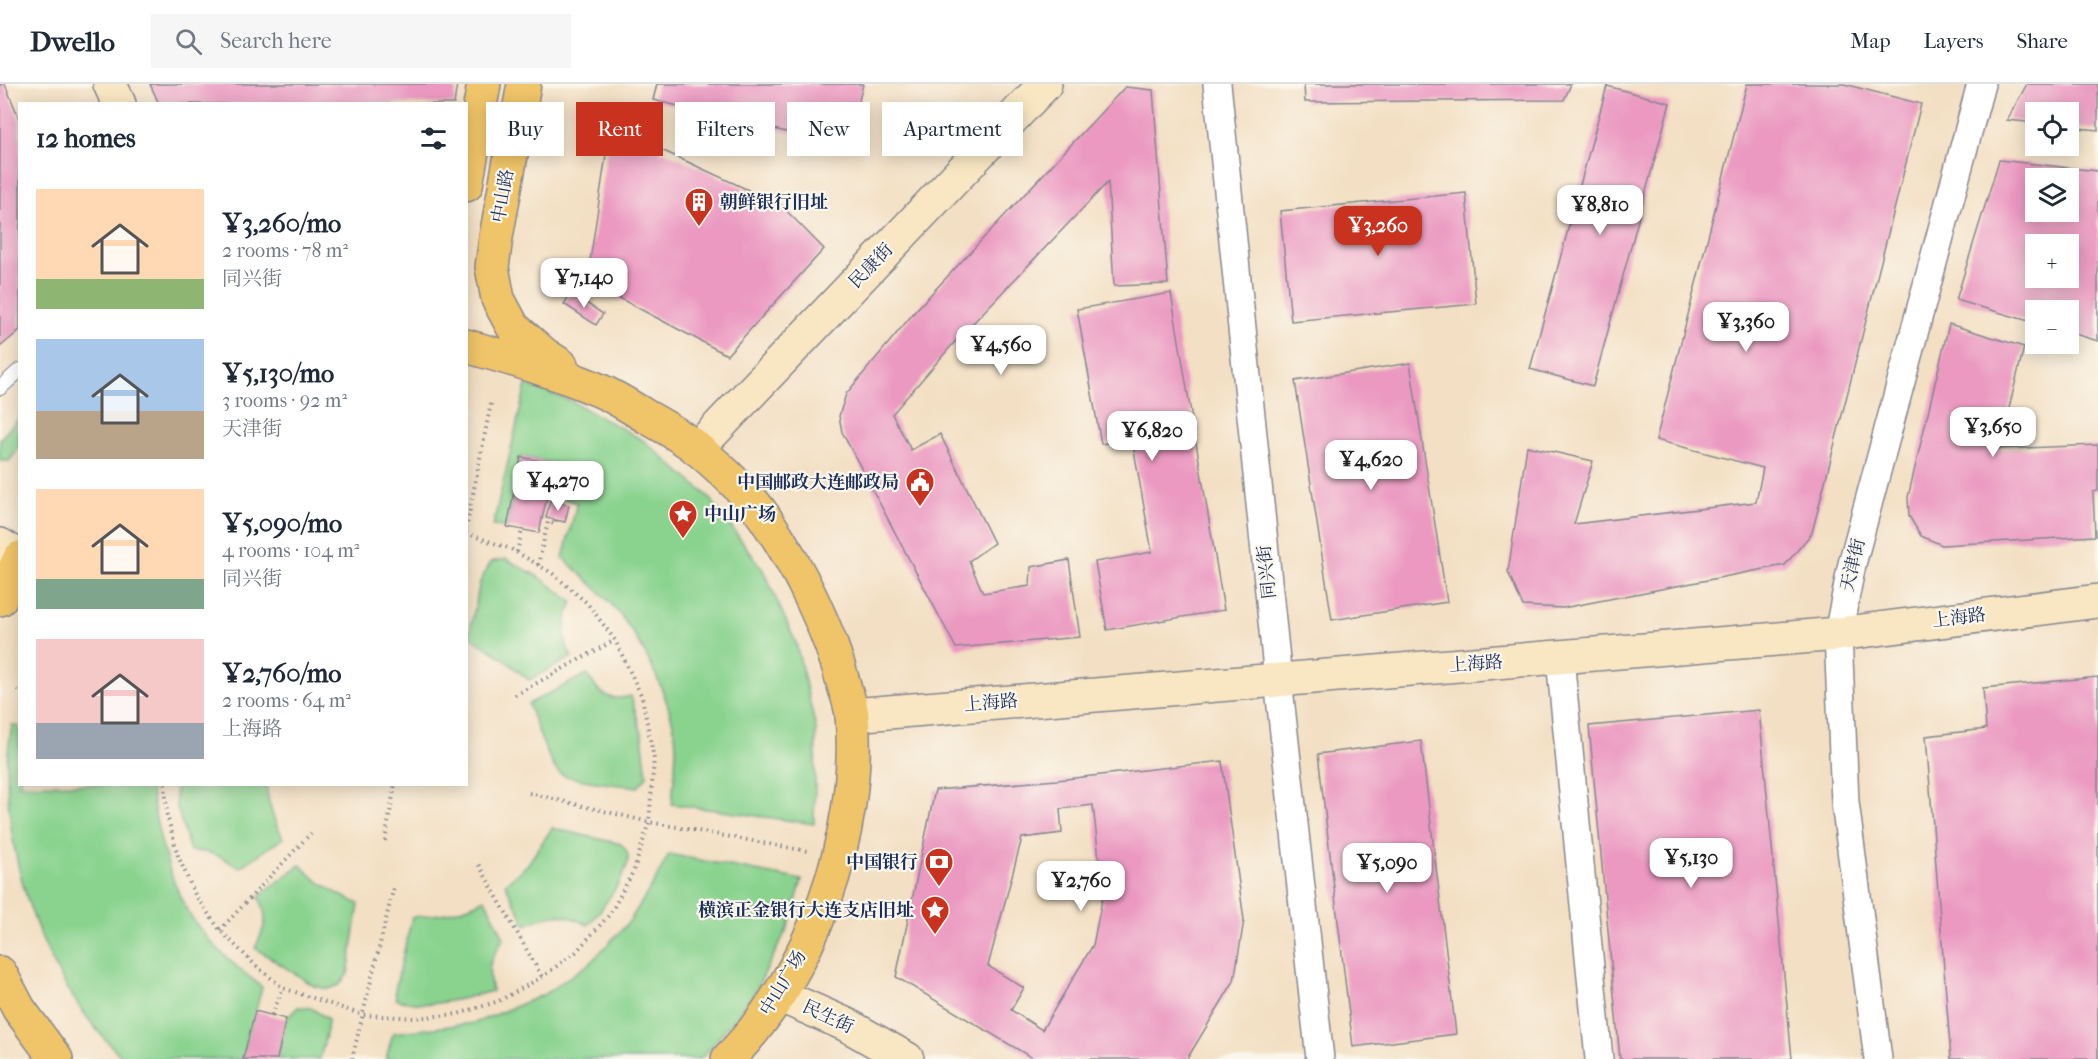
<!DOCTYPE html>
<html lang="en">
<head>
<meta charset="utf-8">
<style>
	:root { --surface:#fff; --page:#f6f6f7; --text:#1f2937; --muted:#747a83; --line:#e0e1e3; --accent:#c8321e }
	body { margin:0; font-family:"IM FELL French Canon","Noto Serif SC",serif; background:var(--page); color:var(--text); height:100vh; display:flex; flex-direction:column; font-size:22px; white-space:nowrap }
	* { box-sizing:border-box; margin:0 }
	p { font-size:20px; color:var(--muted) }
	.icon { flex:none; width:33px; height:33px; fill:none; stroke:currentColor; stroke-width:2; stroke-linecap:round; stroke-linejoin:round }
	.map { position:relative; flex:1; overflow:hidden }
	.panel { position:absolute; left:18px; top:18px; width:450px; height:684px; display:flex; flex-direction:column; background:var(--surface); border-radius:0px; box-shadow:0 3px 15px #0003 }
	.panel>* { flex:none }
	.top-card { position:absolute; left:486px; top:18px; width:570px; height:54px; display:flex; gap:12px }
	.fabs { position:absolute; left:2025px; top:18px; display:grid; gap:12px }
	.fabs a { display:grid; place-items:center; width:54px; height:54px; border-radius:0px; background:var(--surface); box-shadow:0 3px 15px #0003; font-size:30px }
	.price { position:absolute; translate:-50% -51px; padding:0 14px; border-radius:12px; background:#fff; color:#222; font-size:20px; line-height:39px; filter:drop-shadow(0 2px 3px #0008) }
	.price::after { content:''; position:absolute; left:50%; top:36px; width:18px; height:14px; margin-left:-9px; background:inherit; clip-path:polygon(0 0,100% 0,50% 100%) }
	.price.on { background:var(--accent); color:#fff }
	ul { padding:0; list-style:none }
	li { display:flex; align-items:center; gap:18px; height:150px; padding:0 18px }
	li span { display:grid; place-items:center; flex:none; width:168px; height:120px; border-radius:0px; color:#555 }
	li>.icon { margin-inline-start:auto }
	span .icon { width:72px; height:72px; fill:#fffc; stroke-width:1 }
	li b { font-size:26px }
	h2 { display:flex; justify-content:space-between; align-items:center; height:72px; padding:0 18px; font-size:26px }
	.chip { padding:0 21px; border-radius:0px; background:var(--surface); box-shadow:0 3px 15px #0003; font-size:21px; line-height:54px }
	.chip.on { background:var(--accent); color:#fff }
	header { display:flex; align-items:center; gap:36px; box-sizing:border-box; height:84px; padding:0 30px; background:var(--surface); border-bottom:2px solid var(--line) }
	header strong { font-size:28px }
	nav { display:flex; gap:33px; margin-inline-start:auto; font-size:21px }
	.search { width:420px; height:54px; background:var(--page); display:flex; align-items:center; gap:15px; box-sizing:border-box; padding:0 21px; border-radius:0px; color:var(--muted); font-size:22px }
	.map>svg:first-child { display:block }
	.green { fill:#8ad38f; stroke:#528176; stroke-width:1.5 }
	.building { fill:#eb99c1; fill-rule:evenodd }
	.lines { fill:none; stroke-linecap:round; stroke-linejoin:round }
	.lane-casing { stroke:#878790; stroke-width:16 }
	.street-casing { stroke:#878790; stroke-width:30 }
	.secondary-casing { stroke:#878790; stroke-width:36 }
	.primary-casing { stroke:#878790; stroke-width:36 }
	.path { stroke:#878790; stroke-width:4; stroke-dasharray:1.5 4.5; stroke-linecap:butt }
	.lane { stroke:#fff; stroke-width:14 }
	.street { stroke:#fff; stroke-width:27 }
	.secondary { stroke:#f9e7c3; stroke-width:33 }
	.primary { stroke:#f0c469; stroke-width:33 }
	.labels { text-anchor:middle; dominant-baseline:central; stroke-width:4.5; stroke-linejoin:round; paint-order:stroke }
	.street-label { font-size:18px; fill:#1b2f5e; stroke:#fbf7ec }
	.poi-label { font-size:18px; font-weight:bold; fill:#1b2f5e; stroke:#fbf7ec; text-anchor:end }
</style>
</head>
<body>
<header>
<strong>Dwello</strong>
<div class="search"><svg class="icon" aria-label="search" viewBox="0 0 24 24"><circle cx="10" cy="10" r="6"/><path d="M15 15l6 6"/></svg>Search here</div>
<nav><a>Map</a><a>Layers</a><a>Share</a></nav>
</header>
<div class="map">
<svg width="2098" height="975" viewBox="0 0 2098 975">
	<rect width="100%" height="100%" fill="#fbf7ec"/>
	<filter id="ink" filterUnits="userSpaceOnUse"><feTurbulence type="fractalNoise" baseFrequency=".0167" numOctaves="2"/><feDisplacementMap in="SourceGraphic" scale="12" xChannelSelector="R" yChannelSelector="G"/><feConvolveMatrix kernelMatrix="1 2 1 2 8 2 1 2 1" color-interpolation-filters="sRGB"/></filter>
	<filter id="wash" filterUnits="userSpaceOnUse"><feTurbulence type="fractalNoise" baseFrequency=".008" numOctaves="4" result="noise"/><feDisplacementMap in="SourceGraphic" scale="24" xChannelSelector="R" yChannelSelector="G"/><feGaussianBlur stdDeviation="1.35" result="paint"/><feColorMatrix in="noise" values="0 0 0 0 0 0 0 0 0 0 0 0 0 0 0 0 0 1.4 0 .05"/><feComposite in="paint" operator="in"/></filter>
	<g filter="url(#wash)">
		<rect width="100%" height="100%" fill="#f3dfc3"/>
		<g class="green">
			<path d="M526,301l45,16 72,39 66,57 54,73 33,73 20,86 -2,95 -142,-20c1,-21 6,-49 3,-70 -6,-36 -27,-80 -48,-110 -17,-25 -42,-46 -64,-66l14,-55 -14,-5 7,-31 -49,-10 -14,70 -14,-1z"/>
			<path d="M19,334v30l-10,13h-9v-22z"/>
			<path d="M506,475l33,18 34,25c-9,19 -13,36 -1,55l-43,23 -29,-24 -31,-20 11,-54 11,-20z"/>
			<path d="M587,590c11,19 21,29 44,22l11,39 5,41 -9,11c-15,-2 -69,-6 -79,-14 -10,-8 -25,-55 -31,-69z"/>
			<path d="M12,641l7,1 1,58 130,1c6,42 16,85 36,123 15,29 50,59 76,79l-19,72h-119c-78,-75 -117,-186 -117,-293 0,-13 3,-27 5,-41z"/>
			<path d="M175,701h91c2,20 7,35 17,53l-44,30c-18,-13 -27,-16 -49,-17l-14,-47z"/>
			<path d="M552,744l69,16c3,4 7,7 7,12 2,17 -29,57 -40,69 -28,-14 -34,-13 -62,0l-21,-41 23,-20z"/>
			<path d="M669,770l133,26 -13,45 -34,67 -47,59 -8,8h-314l7,-26 82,-10 68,-28 47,-32 39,-41 26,-41z"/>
			<path d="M300,781c17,18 35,28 59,39l-11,70 -9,11 -11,4 -14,-3 -59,-38c11,-24 14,-27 4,-52z"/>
			<path d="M485,815l19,39c-14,22 -18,26 -12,53 -31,8 -65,19 -96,8l-1,-9 17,-73c29,-2 47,-5 73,-18z"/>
			<path d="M298,923l13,1 17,11 -1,11 -7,29h-43l9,-40z"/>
		</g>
		<g id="blocks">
			<g class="building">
				<path d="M0,0h5l15,37v209l-20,17z"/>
				<path d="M150,0h307l-3,20h-295z"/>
				<path d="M657,0h206l-15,63 -195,-47z"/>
				<path d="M1304,0h267l-7,16 -259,2z"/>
				<path d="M1747,0h97l77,20 -109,429 -27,32 -222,43 -40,-2 -15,-34 19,-126 66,15 -19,63 182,-22 7,-34 -107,-28z"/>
				<path d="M2027,0h71v46l-30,-3v-15h-32v11l-29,-3z"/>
				<path d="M1607,2l63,17 -77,283 -63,-17z"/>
				<path d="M1125,3l28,3 15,194 -54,2 -6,-104 -156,163 -60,69 19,36 29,-16 54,109 -25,18 14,32 47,-7 1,-19 38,-7 11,77 -124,11 -114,-216 -3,-16 7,-22 71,-85z"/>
				<path d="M609,51l57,17 115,53 43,44 -97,106 -140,-74z"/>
				<path d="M1999,76l99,11v170l-30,-9v-22h-32v13l-80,-23zM2036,94h32v34h-32zM2036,160h32v34h-32z"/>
				<path d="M1466,109l10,111 -185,17 -11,-110z"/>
				<path d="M571,209l32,21 -7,11 -32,-21z"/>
				<path d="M1171,209l53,317 -117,20 -12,-68 57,-10 -20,-113 -31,5 -24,-135z"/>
				<path d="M1949,240l75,23 -25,102 99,-4v46l-5,1 2,44 -153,9 -21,-9 -12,-20 -1,-19z"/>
				<path d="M1410,279l37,239 -115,18 -37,-239z"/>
				<path d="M521,373l33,7 -15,69 -32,-6z"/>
				<path d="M550,417l19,4 -4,17 -19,-4z"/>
				<path d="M2098,593v382h-147l-25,-323 60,-7 -3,-41z"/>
				<path d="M1759,626l33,349h-172l-31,-333z"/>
				<path d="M1421,657l35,293 -103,13 -35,-293z"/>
				<path d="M1222,677l22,159 -10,61 -47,78h-153l-138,-82 39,-187 122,-10zM1093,721l10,90 -10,50 -51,85 -31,-20 13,-22 -36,-22 34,-128 40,-5 -2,-24z"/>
				<path d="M255,927l31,8 -9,40h-34z"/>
			</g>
		</g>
	</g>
	<g filter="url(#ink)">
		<use href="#blocks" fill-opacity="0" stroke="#878790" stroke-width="1.5"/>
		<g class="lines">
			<g class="lane-casing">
				<path id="lane" d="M0,304l20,-18"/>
			</g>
			<g class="street-casing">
				<g id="street">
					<path d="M1217,0l61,595 42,380"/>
					<path d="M1560,574l39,401"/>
					<path d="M1878,975l-33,-257 -7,-168 14,-70 129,-480"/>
				</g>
			</g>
			<g class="secondary-casing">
				<g id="secondary">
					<path d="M110,0l9,20"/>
					<path d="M697,365l348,-365"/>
					<path d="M0,461l20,12"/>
					<path d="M852,631l986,-81 260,-33"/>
					<path d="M779,911l68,30 60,34"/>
				</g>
			</g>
			<g class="primary-casing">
				<g id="primary">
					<path d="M524,0l-28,153 -4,30 6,32 15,28 31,27 17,11"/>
					<path d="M466,101l18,-101"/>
					<path d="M466,262c46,13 92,26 135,45 16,7 31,17 46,26 18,10 36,20 52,33 23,20 48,42 66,68 34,49 65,113 80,171 3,8 6,18 7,27 10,117 -41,260 -124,343"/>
					<path d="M0,515l20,-41"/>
					<path d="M0,889l19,36 37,50"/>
				</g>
			</g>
			<g class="path">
				<path d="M466,445l25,-126"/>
				<path d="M517,468l5,-22"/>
				<path d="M538,481l10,-43 7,2 1,-4"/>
				<path d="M17,606h3"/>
				<path d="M515,611l100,-55"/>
				<path d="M165,700l2,31 11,41 17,39 25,35 35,35 28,23 80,27 52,3 43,-4 41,-13 43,-24 34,-25 34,-38 24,-44 15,-48 5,-63 -12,-62 -27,-57 -28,-37 -35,-30 -41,-24 -45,-16"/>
				<path d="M529,709l120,29 158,29"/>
				<path d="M385,757l10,-57"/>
				<path d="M479,781l63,112"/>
				<path d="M220,846l91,-97"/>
				<path d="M272,931l11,-27"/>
				<path d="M352,975l42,-173"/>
			</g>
			<use href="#lane" class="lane"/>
			<use href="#street" class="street"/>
			<use href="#secondary" class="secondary"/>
			<use href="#primary" class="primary"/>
		</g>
	</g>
	<defs>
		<g id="building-pin" transform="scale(1.5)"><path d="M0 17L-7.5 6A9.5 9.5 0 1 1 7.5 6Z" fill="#c8321e" stroke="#fbf7ec"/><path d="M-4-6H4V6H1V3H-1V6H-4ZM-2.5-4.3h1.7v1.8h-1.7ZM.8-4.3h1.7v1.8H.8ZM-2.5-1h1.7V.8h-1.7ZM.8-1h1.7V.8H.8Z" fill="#fff"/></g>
		<g id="civic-pin" transform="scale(1.5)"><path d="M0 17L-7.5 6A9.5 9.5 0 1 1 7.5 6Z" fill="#c8321e" stroke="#fbf7ec"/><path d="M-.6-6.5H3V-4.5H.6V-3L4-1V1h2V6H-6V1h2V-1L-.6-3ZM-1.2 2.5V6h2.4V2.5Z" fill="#fff"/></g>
		<g id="sight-pin" transform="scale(1.5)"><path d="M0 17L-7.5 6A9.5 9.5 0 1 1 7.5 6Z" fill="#c8321e" stroke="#fbf7ec"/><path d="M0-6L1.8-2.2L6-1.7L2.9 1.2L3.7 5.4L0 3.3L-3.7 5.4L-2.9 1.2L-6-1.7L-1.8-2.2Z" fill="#fff"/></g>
		<g id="bank-pin" transform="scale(1.5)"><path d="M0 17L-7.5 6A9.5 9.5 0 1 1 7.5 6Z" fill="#c8321e" stroke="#fbf7ec"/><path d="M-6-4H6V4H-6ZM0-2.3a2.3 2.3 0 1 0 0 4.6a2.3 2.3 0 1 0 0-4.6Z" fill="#fff"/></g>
	</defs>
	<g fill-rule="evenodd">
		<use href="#building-pin" x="699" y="118"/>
		<use href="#civic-pin" x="920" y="398"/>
		<use href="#sight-pin" x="683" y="430"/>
		<use href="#bank-pin" x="939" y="778"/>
		<use href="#sight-pin" x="935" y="826"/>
	</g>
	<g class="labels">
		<g class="street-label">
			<text transform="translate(503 112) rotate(-80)">中山路</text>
			<text transform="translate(871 182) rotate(-46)">民康街</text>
			<text transform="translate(1853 481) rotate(-77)">天津街</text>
			<text transform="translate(1267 488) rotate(-96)">同兴街</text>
			<text transform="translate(1959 534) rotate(-7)">上海路</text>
			<text transform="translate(1476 580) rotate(-4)">上海路</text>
			<text transform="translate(991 619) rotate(-5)">上海路</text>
			<text transform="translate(783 899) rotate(-59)">中山广场</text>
			<text transform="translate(828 933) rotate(25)">民生街</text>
		</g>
		<g class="poi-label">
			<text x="720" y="118" text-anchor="start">朝鲜银行旧址</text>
			<text x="899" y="398">中国邮政大连邮政局</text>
			<text x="704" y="430" text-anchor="start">中山广场</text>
			<text x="918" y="778">中国银行</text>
			<text x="914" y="826">横滨正金银行大连支店旧址</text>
		</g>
	</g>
</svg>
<div class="fabs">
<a><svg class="icon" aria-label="locate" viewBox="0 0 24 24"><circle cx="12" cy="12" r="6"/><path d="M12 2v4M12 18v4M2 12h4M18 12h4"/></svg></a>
<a><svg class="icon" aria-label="layers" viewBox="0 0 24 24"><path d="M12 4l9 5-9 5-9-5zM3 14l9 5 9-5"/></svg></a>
<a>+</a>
<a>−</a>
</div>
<b class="price" style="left:1600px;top:152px">¥8,810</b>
<b class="price on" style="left:1378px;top:173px">¥3,260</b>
<b class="price" style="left:584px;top:225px">¥7,140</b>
<b class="price" style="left:1746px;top:269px">¥3,360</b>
<b class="price" style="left:1001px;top:292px">¥4,560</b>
<b class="price" style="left:1993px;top:374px">¥3,650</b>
<b class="price" style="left:1152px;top:378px">¥6,820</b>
<b class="price" style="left:1371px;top:407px">¥4,620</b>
<b class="price" style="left:558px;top:428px">¥4,270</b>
<b class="price" style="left:1691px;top:805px">¥5,130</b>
<b class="price" style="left:1387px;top:810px">¥5,090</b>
<b class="price" style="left:1081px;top:828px">¥2,760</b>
<div class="top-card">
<a class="chip">Buy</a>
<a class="chip on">Rent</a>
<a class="chip">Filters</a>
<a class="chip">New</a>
<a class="chip">Apartment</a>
</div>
<section class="panel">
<h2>12 homes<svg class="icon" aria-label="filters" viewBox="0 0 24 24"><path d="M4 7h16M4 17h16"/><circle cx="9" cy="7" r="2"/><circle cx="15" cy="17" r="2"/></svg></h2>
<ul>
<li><span style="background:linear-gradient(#ffd9b3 75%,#8fb573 0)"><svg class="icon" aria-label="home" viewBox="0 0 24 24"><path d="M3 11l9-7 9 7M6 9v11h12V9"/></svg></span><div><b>¥3,260/mo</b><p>2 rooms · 78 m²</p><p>同兴街</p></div></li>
<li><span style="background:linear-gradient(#a9c7e8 60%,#b9a48a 0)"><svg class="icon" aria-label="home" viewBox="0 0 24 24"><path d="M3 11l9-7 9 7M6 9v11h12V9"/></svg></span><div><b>¥5,130/mo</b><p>3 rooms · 92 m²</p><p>天津街</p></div></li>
<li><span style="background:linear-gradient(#ffd9b3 75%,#7fa58c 0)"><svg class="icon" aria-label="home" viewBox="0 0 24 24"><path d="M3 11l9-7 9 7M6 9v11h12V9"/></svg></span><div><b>¥5,090/mo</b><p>4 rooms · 104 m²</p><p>同兴街</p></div></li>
<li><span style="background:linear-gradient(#f6c9c9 70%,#9aa5b1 0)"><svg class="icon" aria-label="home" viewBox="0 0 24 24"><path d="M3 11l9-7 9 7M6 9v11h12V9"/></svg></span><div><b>¥2,760/mo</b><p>2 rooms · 64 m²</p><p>上海路</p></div></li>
</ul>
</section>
</div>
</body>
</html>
